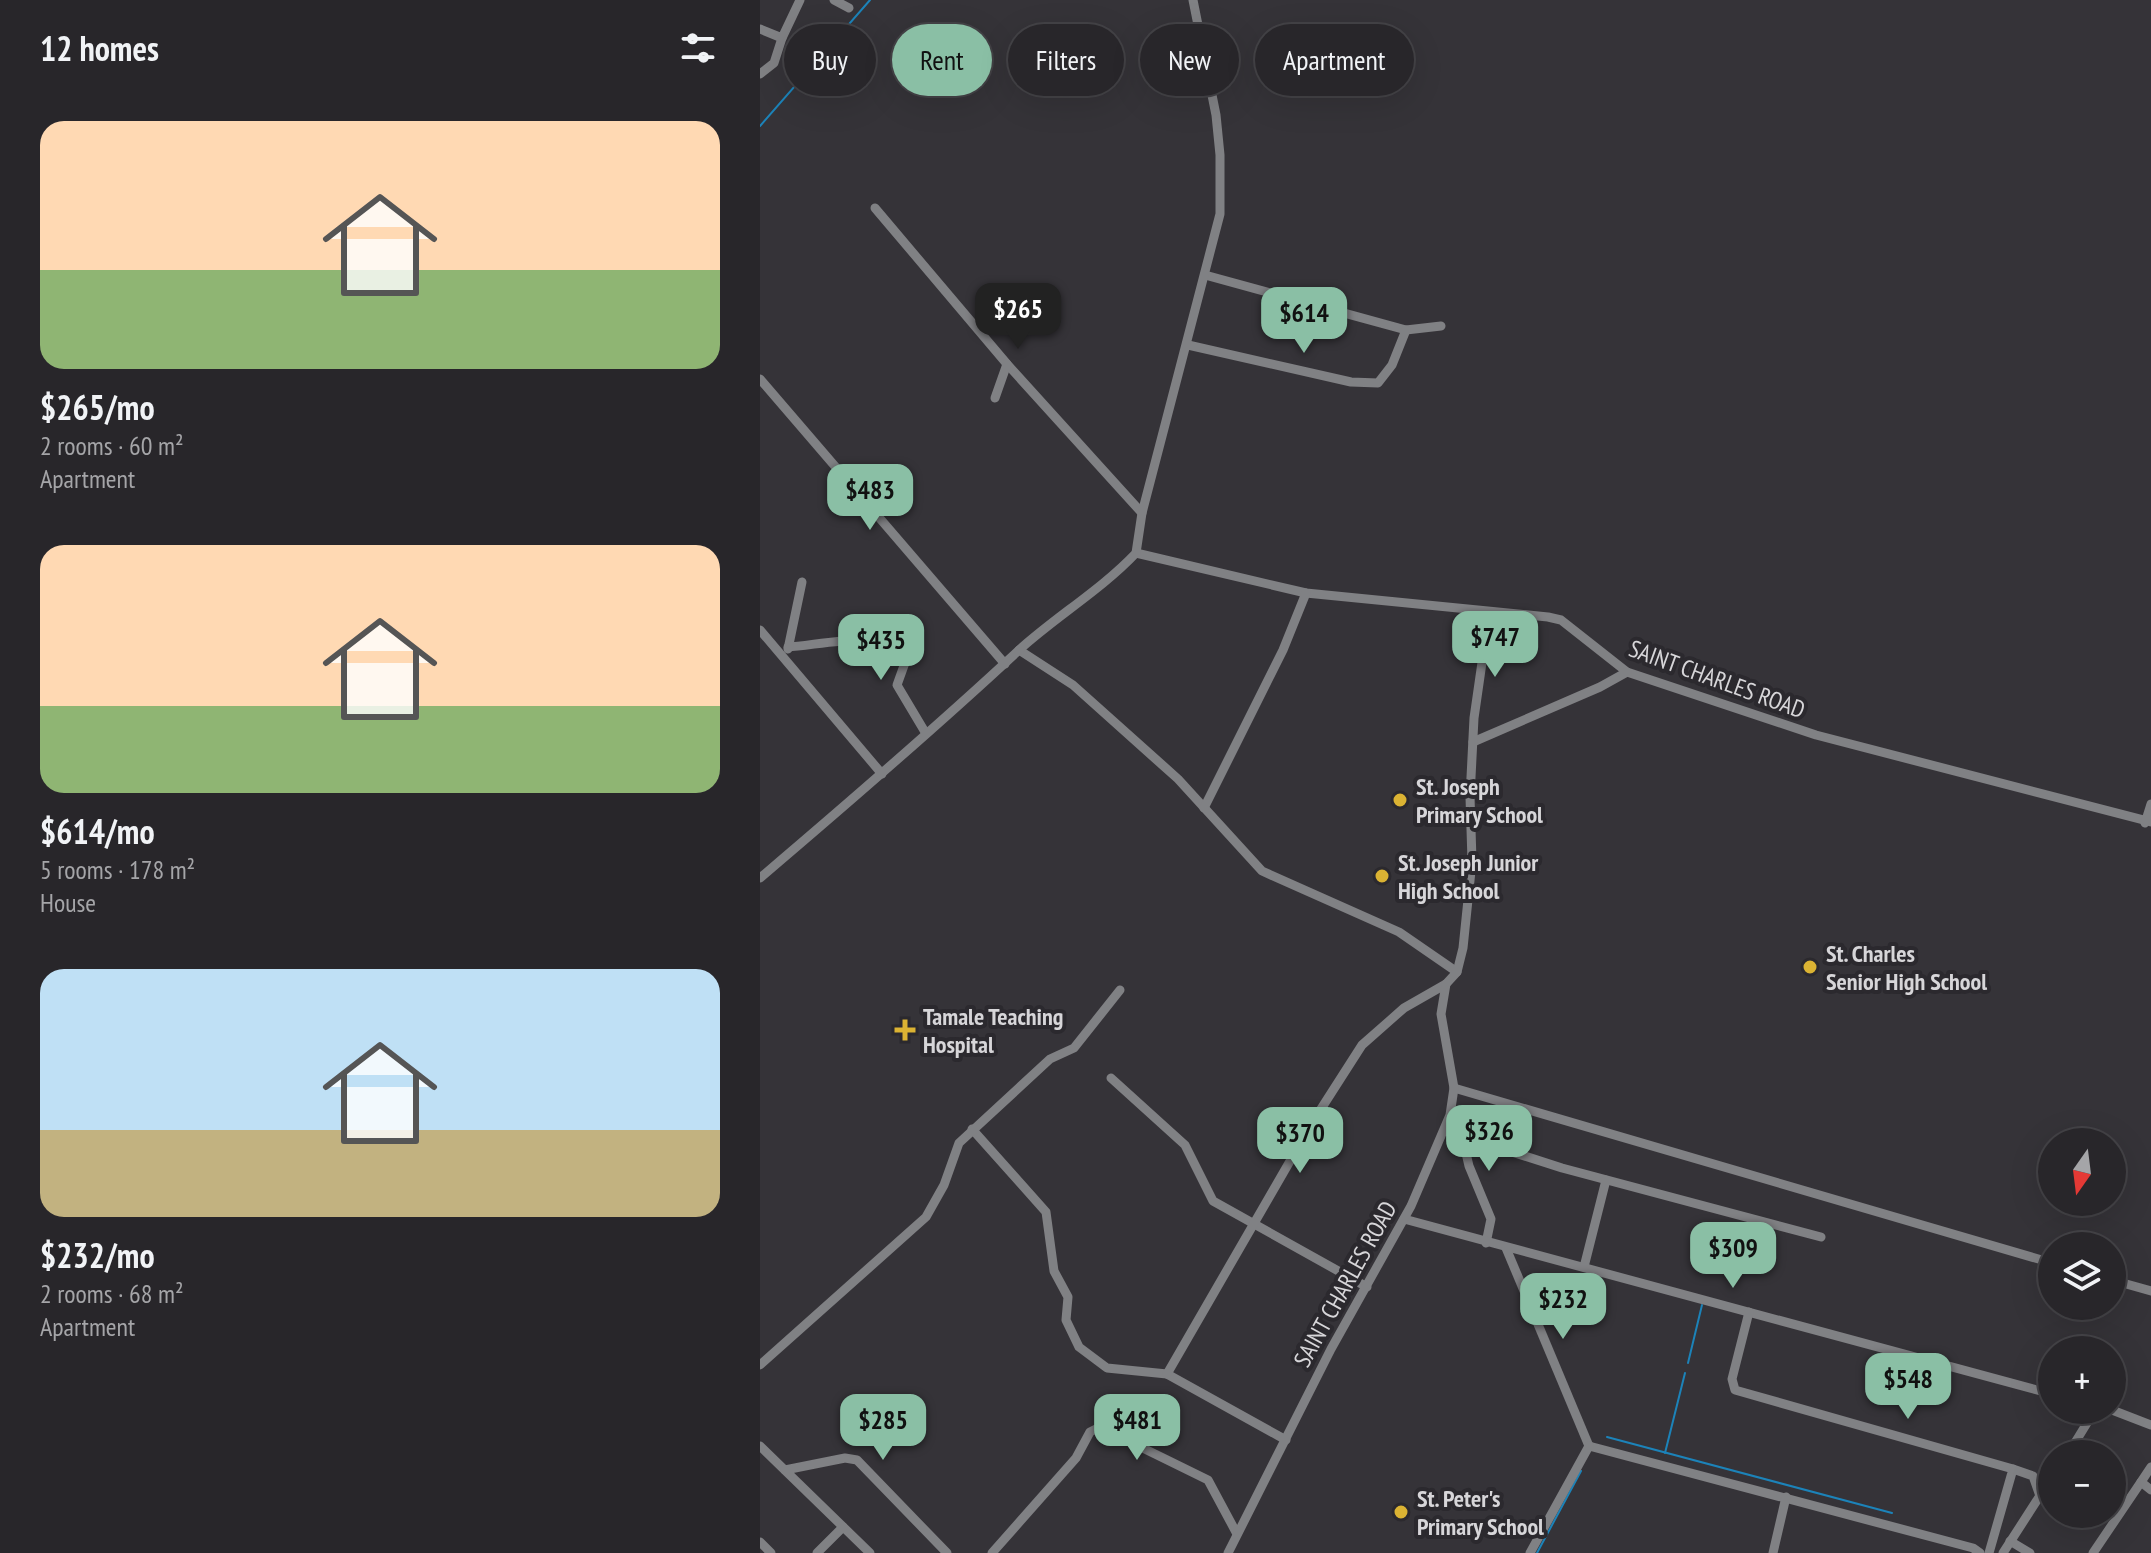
<!DOCTYPE html>
<html lang="en">
<head>
<meta charset="utf-8">
<style>
	:root { --surface:#28262a; --page:#343236; --text:#f1f3f6; --muted:#a5a5a8; --line:#444347; --accent:#8abfa5 }
	body { margin:0; font-family:"PT Sans Narrow",sans-serif; background:var(--page); color:var(--text); height:100vh; display:flex; flex-direction:column; font-size:30px; white-space:nowrap }
	* { box-sizing:border-box; margin:0 }
	p { font-size:26px; color:var(--muted) }
	.icon { flex:none; width:44px; height:44px; fill:none; stroke:currentColor; stroke-width:2; stroke-linecap:round; stroke-linejoin:round }
	.map { position:relative; flex:1; overflow:hidden }
	.drawer { display:flex; flex-direction:column; background:var(--surface); width:760px }
	.drawer>* { flex:none }
	.guide { position:absolute; left:24px; top:24px; width:760px; height:72px; display:flex; gap:16px }
	.needle { width:52px; rotate:194deg }
	.tools { position:absolute; left:1278px; top:1128px; display:grid; gap:16px }
	.tools a { display:grid; place-items:center; width:88px; height:88px; border-radius:50%; background:var(--surface); box-shadow:0 8px 32px #0002,0 0 0 2px var(--line); font-size:40px }
	.price { position:absolute; translate:-50% -68px; padding:0 18px; border-radius:16px; background:var(--accent); color:#111; font-size:26px; line-height:52px; filter:drop-shadow(0 2px 4px #0008) }
	.price::after { content:''; position:absolute; left:50%; top:48px; width:24px; height:18px; margin-left:-12px; background:inherit; clip-path:polygon(0 0,100% 0,50% 100%) }
	.price.on { background:#222; color:#fff }
	ul { padding:0; list-style:none }
	li { display:grid; align-content:center; gap:16px; height:424px; padding:0 40px }
	li span { display:grid; place-items:center; height:248px; border-radius:24px; color:#555 }
	li>.icon { margin-inline-start:auto }
	span .icon { width:144px; height:144px; fill:#fffc; stroke-width:1 }
	li b { font-size:34px }
	h2 { display:flex; justify-content:space-between; align-items:center; height:96px; padding:0 40px; font-size:34px }
	.pill { padding:0 28px; border-radius:36px; background:var(--surface); box-shadow:0 8px 32px #0002,0 0 0 2px var(--line); font-size:28px; line-height:72px }
	.pill.on { background:var(--accent); color:#111 }
	main { display:flex; flex:1; min-height:0 }
	.map>svg:first-child { display:block }
	.lines { fill:none; stroke-linecap:round; stroke-linejoin:round }
	.stream { stroke:#1c83b9; stroke-width:2 }
	.minor { stroke:#808184; stroke-width:9 }
	.poi-dot { fill:#dbb333; stroke:#2b292e; stroke-width:3 }
	.labels { text-anchor:middle; dominant-baseline:central; stroke-width:8; stroke-linejoin:round; paint-order:stroke }
	.street-label { font-size:24px; fill:#d7d6d9; stroke:#2b292e }
	.poi-label { font-size:24px; font-weight:bold; fill:#d7d6d9; stroke:#2b292e; text-anchor:start }
</style>
</head>
<body>
<main>
<section class="drawer">
<h2>12 homes<svg class="icon" aria-label="filters" viewBox="0 0 24 24"><path d="M4 7h16M4 17h16"/><circle cx="9" cy="7" r="2"/><circle cx="15" cy="17" r="2"/></svg></h2>
<ul>
<li><span style="background:linear-gradient(#ffd9b3 60%,#8fb573 0)"><svg class="icon" aria-label="home" viewBox="0 0 24 24"><path d="M3 11l9-7 9 7M6 9v11h12V9"/></svg></span><div><b>$265/mo</b><p>2 rooms · 60 m²</p><p>Apartment</p></div></li>
<li><span style="background:linear-gradient(#ffd9b3 65%,#8fb573 0)"><svg class="icon" aria-label="home" viewBox="0 0 24 24"><path d="M3 11l9-7 9 7M6 9v11h12V9"/></svg></span><div><b>$614/mo</b><p>5 rooms · 178 m²</p><p>House</p></div></li>
<li><span style="background:linear-gradient(#bfe0f5 65%,#c2b280 0)"><svg class="icon" aria-label="home" viewBox="0 0 24 24"><path d="M3 11l9-7 9 7M6 9v11h12V9"/></svg></span><div><b>$232/mo</b><p>2 rooms · 68 m²</p><p>Apartment</p></div></li>
</ul>
</section>
<div class="map">
<svg width="1391" height="1553" viewBox="0 0 1391 1553">
	<rect width="100%" height="100%" fill="#353338"/>
	<g class="lines">
		<g class="stream">
			<path d="M0,126l110,-126"/>
			<path d="M928,1363l14,-58"/>
			<path d="M847,1437l285,76"/>
			<path d="M905,1453l20,-80"/>
			<path d="M777,1553l44,-82"/>
		</g>
		<g class="minor">
			<path d="M74,0l15,8"/>
			<path d="M0,29l22,9 18,-38"/>
			<path d="M0,74l14,-11 8,-25"/>
			<path d="M115,208l132,156 135,149"/>
			<path d="M445,275l201,55 35,-4"/>
			<path d="M428,345l163,37 27,1 14,-18 14,-35"/>
			<path d="M0,379l245,285"/>
			<path d="M235,398l12,-34"/>
			<path d="M376,553l170,40 242,24 13,3 66,52 189,63 335,87"/>
			<path d="M0,630l122,144"/>
			<path d="M28,647c30,-1 106,-22 118,13l-9,25 28,47"/>
			<path d="M28,649l14,-67"/>
			<path d="M259,650l54,35 105,94 84,92 137,61 58,40"/>
			<path d="M713,742l127,-55 27,-15"/>
			<path d="M444,808l79,-158 23,-57"/>
			<path d="M1385,823l6,-19"/>
			<path d="M0,878c87,-74 174,-149 258,-227 37,-34 83,-61 118,-98l6,-40 78,-299v-59l-4,-40 -23,-115"/>
			<path d="M351,1078l74,67 28,56 154,86"/>
			<path d="M694,1088l598,175"/>
			<path d="M212,1129l74,83 8,59 14,26 -2,23 13,27 28,21 60,6 119,66"/>
			<path d="M685,1131l17,5 7,30 22,53 -5,24"/>
			<path d="M702,1136l100,32 259,69"/>
			<path d="M644,1219l648,175"/>
			<path d="M746,1248l83,198"/>
			<path d="M824,1267l22,-87"/>
			<path d="M1352,1280l39,11"/>
			<path d="M989,1312l-17,67 3,11 278,79 -24,84"/>
			<path d="M0,1365l166,-148 18,-32 15,-42 91,-84 24,-11 46,-58"/>
			<path d="M407,1374l145,-251 50,-78 42,-37 42,-24"/>
			<path d="M1352,1410l39,15"/>
			<path d="M0,1446l110,107"/>
			<path d="M829,1446l384,102 7,5"/>
			<path d="M1308,1454l27,-44"/>
			<path d="M1391,1467l-10,15 10,8"/>
			<path d="M1253,1469l20,7 7,20"/>
			<path d="M25,1470l60,-12 12,2 90,93"/>
			<path d="M1250,1541l20,12"/>
			<path d="M0,1542l11,11"/>
			<path d="M57,1553l26,-26"/>
			<path d="M232,1553l84,-95 14,-26 10,-5 108,53 29,54"/>
			<path d="M468,1553l103,-204 80,-143 39,-91 4,-27 -13,-74 5,-30 11,-12 6,-24 9,-87 -2,-64 4,-79 15,-104"/>
			<path d="M770,1553l59,-107"/>
			<path d="M1013,1553l13,-56"/>
			<path d="M1243,1553l49,-76"/>
			<path d="M1333,1553l48,-71"/>
		</g>
	</g>
	<g class="poi-dot">
		<circle cx="640" cy="800" r="8"/>
		<circle cx="622" cy="876" r="8"/>
		<circle cx="1050" cy="967" r="8"/>
		<path d="M141 1018h8v8h8v8h-8v8h-8v-8h-8v-8h8z"/>
		<circle cx="641" cy="1512" r="8"/>
	</g>
	<g class="labels">
		<g class="street-label">
			<text transform="translate(957 679) rotate(20)">SAINT CHARLES ROAD</text>
			<text transform="translate(585 1284) rotate(-61)">SAINT CHARLES ROAD</text>
		</g>
		<g class="poi-label">
			<text x="656" y="786">St. Joseph<tspan x="656" dy="28">Primary School</tspan></text>
			<text x="638" y="862">St. Joseph Junior<tspan x="638" dy="28">High School</tspan></text>
			<text x="1066" y="953">St. Charles<tspan x="1066" dy="28">Senior High School</tspan></text>
			<text x="163" y="1016">Tamale Teaching<tspan x="163" dy="28">Hospital</tspan></text>
			<text x="657" y="1498">St. Peter's<tspan x="657" dy="28">Primary School</tspan></text>
		</g>
	</g>
</svg>
<div class="tools">
<a><svg class="needle" viewBox="-14 -14 28 28"><path d="M0-13l5 13h-10z" fill="#e53935"/><path d="M0 13l5-13h-10z" fill="#a5a5a8"/></svg></a>
<a><svg class="icon" aria-label="layers" viewBox="0 0 24 24"><path d="M12 4l9 5-9 5-9-5zM3 14l9 5 9-5"/></svg></a>
<a>+</a>
<a>−</a>
</div>
<b class="price on" style="left:258px;top:351px">$265</b>
<b class="price" style="left:544px;top:355px">$614</b>
<b class="price" style="left:110px;top:532px">$483</b>
<b class="price" style="left:735px;top:679px">$747</b>
<b class="price" style="left:121px;top:682px">$435</b>
<b class="price" style="left:729px;top:1173px">$326</b>
<b class="price" style="left:540px;top:1175px">$370</b>
<b class="price" style="left:973px;top:1290px">$309</b>
<b class="price" style="left:803px;top:1341px">$232</b>
<b class="price" style="left:1148px;top:1421px">$548</b>
<b class="price" style="left:123px;top:1462px">$285</b>
<b class="price" style="left:377px;top:1462px">$481</b>
<div class="guide">
<a class="pill">Buy</a>
<a class="pill on">Rent</a>
<a class="pill">Filters</a>
<a class="pill">New</a>
<a class="pill">Apartment</a>
</div>
</div>
</main>
</body>
</html>
